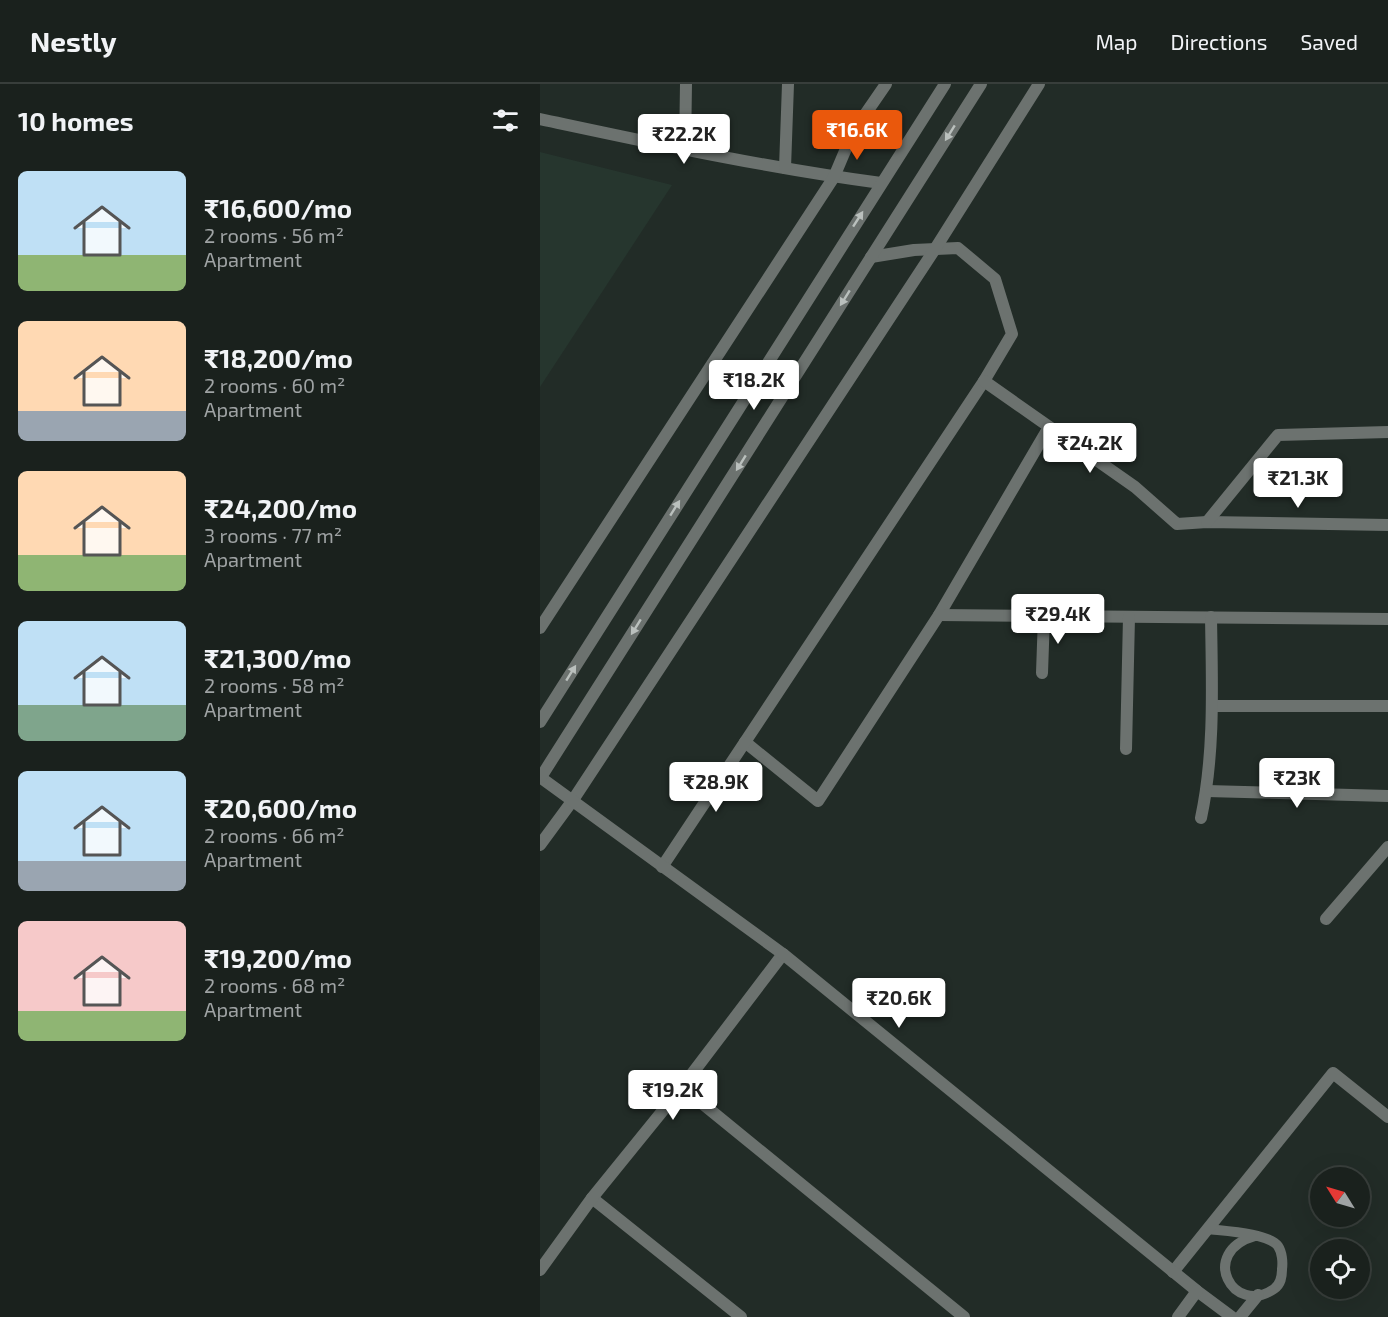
<!DOCTYPE html>
<html lang="en">
<head>
<meta charset="utf-8">
<style>
	:root { --surface:#1a211d; --page:#272e2a; --text:#f1f3f6; --muted:#9fa3a4; --line:#383e3b; --accent:#ea580c }
	body { margin:0; font-family:"Exo 2",sans-serif; background:var(--page); color:var(--text); height:100vh; display:flex; flex-direction:column; font-size:22px; white-space:nowrap }
	* { box-sizing:border-box; margin:0 }
	p { font-size:20px; color:var(--muted) }
	.icon { flex:none; width:33px; height:33px; fill:none; stroke:currentColor; stroke-width:2; stroke-linecap:round; stroke-linejoin:round }
	.map { position:relative; flex:1; overflow:hidden }
	.drawer { display:flex; flex-direction:column; background:var(--surface); width:540px }
	.drawer>* { flex:none }
	.needle { width:39px; rotate:307deg }
	.controls { position:absolute; left:770px; top:1083px; display:grid; gap:12px }
	.controls a { display:grid; place-items:center; width:60px; height:60px; border-radius:50%; background:var(--surface); box-shadow:0 6px 24px #0002,0 0 0 2px var(--line); font-size:30px }
	.price { position:absolute; translate:-50% -51px; padding:0 14px; border-radius:6px; background:#fff; color:#222; font-size:20px; line-height:39px; filter:drop-shadow(0 2px 3px #0008) }
	.price::after { content:''; position:absolute; left:50%; top:36px; width:18px; height:14px; margin-left:-9px; background:inherit; clip-path:polygon(0 0,100% 0,50% 100%) }
	.price.active { background:var(--accent); color:#fff }
	ul { padding:0; list-style:none }
	li { display:flex; align-items:center; gap:18px; height:150px; padding:0 18px }
	li span { display:grid; place-items:center; flex:none; width:168px; height:120px; border-radius:9px; color:#555 }
	li>.icon { margin-inline-start:auto }
	span .icon { width:72px; height:72px; fill:#fffc; stroke-width:1 }
	li b { font-size:26px }
	h2 { display:flex; justify-content:space-between; align-items:center; height:72px; padding:0 18px; font-size:26px }
	header { display:flex; align-items:center; gap:36px; box-sizing:border-box; height:84px; padding:0 30px; background:var(--surface); border-bottom:2px solid var(--line) }
	header strong { font-size:28px }
	nav { display:flex; gap:33px; margin-inline-start:auto; font-size:21px }
	main { display:flex; flex:1; min-height:0 }
	.map>svg:first-child { display:block }
	.built { fill:#26362e }
	.lines { fill:none; stroke-linecap:round; stroke-linejoin:round }
	.service { stroke:#6c726f; stroke-width:10 }
	.minor { stroke:#6c726f; stroke-width:12 }
	.tertiary { stroke:#6c726f; stroke-width:12 }
	.oneway { fill:#bac0bd }
</style>
</head>
<body>
<header>
<strong>Nestly</strong>
<nav><a>Map</a><a>Directions</a><a>Saved</a></nav>
</header>
<main>
<section class="drawer">
<h2>10 homes<svg class="icon" aria-label="filters" viewBox="0 0 24 24"><path d="M4 7h16M4 17h16"/><circle cx="9" cy="7" r="2"/><circle cx="15" cy="17" r="2"/></svg></h2>
<ul>
<li><span style="background:linear-gradient(#bfe0f5 70%,#8fb573 0)"><svg class="icon" aria-label="home" viewBox="0 0 24 24"><path d="M3 11l9-7 9 7M6 9v11h12V9"/></svg></span><div><b>₹16,600/mo</b><p>2 rooms · 56 m²</p><p>Apartment</p></div></li>
<li><span style="background:linear-gradient(#ffd9b3 75%,#9aa5b1 0)"><svg class="icon" aria-label="home" viewBox="0 0 24 24"><path d="M3 11l9-7 9 7M6 9v11h12V9"/></svg></span><div><b>₹18,200/mo</b><p>2 rooms · 60 m²</p><p>Apartment</p></div></li>
<li><span style="background:linear-gradient(#ffd9b3 70%,#8fb573 0)"><svg class="icon" aria-label="home" viewBox="0 0 24 24"><path d="M3 11l9-7 9 7M6 9v11h12V9"/></svg></span><div><b>₹24,200/mo</b><p>3 rooms · 77 m²</p><p>Apartment</p></div></li>
<li><span style="background:linear-gradient(#bfe0f5 70%,#7fa58c 0)"><svg class="icon" aria-label="home" viewBox="0 0 24 24"><path d="M3 11l9-7 9 7M6 9v11h12V9"/></svg></span><div><b>₹21,300/mo</b><p>2 rooms · 58 m²</p><p>Apartment</p></div></li>
<li><span style="background:linear-gradient(#bfe0f5 75%,#9aa5b1 0)"><svg class="icon" aria-label="home" viewBox="0 0 24 24"><path d="M3 11l9-7 9 7M6 9v11h12V9"/></svg></span><div><b>₹20,600/mo</b><p>2 rooms · 66 m²</p><p>Apartment</p></div></li>
<li><span style="background:linear-gradient(#f6c9c9 75%,#8fb573 0)"><svg class="icon" aria-label="home" viewBox="0 0 24 24"><path d="M3 11l9-7 9 7M6 9v11h12V9"/></svg></span><div><b>₹19,200/mo</b><p>2 rooms · 68 m²</p><p>Apartment</p></div></li>
</ul>
</section>
<div class="map">
<svg width="848" height="1233" viewBox="0 0 848 1233">
	<rect width="100%" height="100%" fill="#222c27"/>
	<path class="built" d="M0,68l132,33 -132,202z"/>
	<g class="lines">
		<path class="service" d="M668,1145c16,2 60,4 70,17 4,6 5,16 4,23 0,8 -1,15 -8,20 -41,28 -76,-37 -19,-53"/>
		<g class="minor">
			<path d="M0,35c113,24 227,49 341,64"/>
			<path d="M145,66l1,-66"/>
			<path d="M245,84l3,-84"/>
			<path d="M331,173l43,-7 44,-2 37,31 17,55 -28,47 -239,361 73,59 121,-186 110,-188"/>
			<path d="M444,297l151,106 42,37 30,-2 181,3"/>
			<path d="M667,438l71,-87 110,-3"/>
			<path d="M399,531l449,4"/>
			<path d="M0,544l294,-451 19,-45 33,-48"/>
			<path d="M502,589l2,-57"/>
			<path d="M673,622h175"/>
			<path d="M586,665l3,-132"/>
			<path d="M667,707l181,5"/>
			<path d="M661,734c14,-66 11,-134 10,-201"/>
			<path d="M0,761l33,-45 362,-551 104,-165"/>
			<path d="M122,783l83,-125"/>
			<path d="M786,835l62,-72"/>
			<path d="M142,1003l282,230"/>
			<path d="M52,1114l149,119"/>
			<path d="M0,1186l52,-72 90,-111 101,-133"/>
			<path d="M633,1188l160,-199 55,44"/>
		</g>
		<g class="tertiary">
			<path d="M0,638l405,-638"/>
			<path d="M0,693l243,177 414,337 35,26"/>
			<path d="M1,693l440,-693"/>
			<path d="M638,1233l19,-26"/>
			<path d="M700,1233l18,-22"/>
		</g>
	</g>
	<defs><path id="oneway-solid" d="M-6-.8H1V-3.2L6.5 0L1 3.2V.8H-6Z" transform="scale(1.5)"/></defs>
	<g class="oneway">
		<use href="#oneway-solid" transform="translate(410 49) rotate(122)"/>
		<use href="#oneway-solid" transform="translate(318 135) rotate(-57)"/>
		<use href="#oneway-solid" transform="translate(305 214) rotate(122)"/>
		<use href="#oneway-solid" transform="translate(201 379) rotate(122)"/>
		<use href="#oneway-solid" transform="translate(135 424) rotate(-58)"/>
		<use href="#oneway-solid" transform="translate(96 543) rotate(122)"/>
		<use href="#oneway-solid" transform="translate(31 589) rotate(-58)"/>
	</g>
</svg>
<div class="controls">
<a><svg class="needle" viewBox="-14 -14 28 28"><path d="M0-13l5 13h-10z" fill="#e53935"/><path d="M0 13l5-13h-10z" fill="#9fa3a4"/></svg></a>
<a><svg class="icon" aria-label="locate" viewBox="0 0 24 24"><circle cx="12" cy="12" r="6"/><path d="M12 2v4M12 18v4M2 12h4M18 12h4"/></svg></a>
</div>
<b class="price active" style="left:317px;top:77px">₹16.6K</b>
<b class="price" style="left:144px;top:81px">₹22.2K</b>
<b class="price" style="left:214px;top:327px">₹18.2K</b>
<b class="price" style="left:550px;top:390px">₹24.2K</b>
<b class="price" style="left:758px;top:425px">₹21.3K</b>
<b class="price" style="left:518px;top:561px">₹29.4K</b>
<b class="price" style="left:757px;top:725px">₹23K</b>
<b class="price" style="left:176px;top:729px">₹28.9K</b>
<b class="price" style="left:359px;top:945px">₹20.6K</b>
<b class="price" style="left:133px;top:1037px">₹19.2K</b>
</div>
</main>
</body>
</html>
